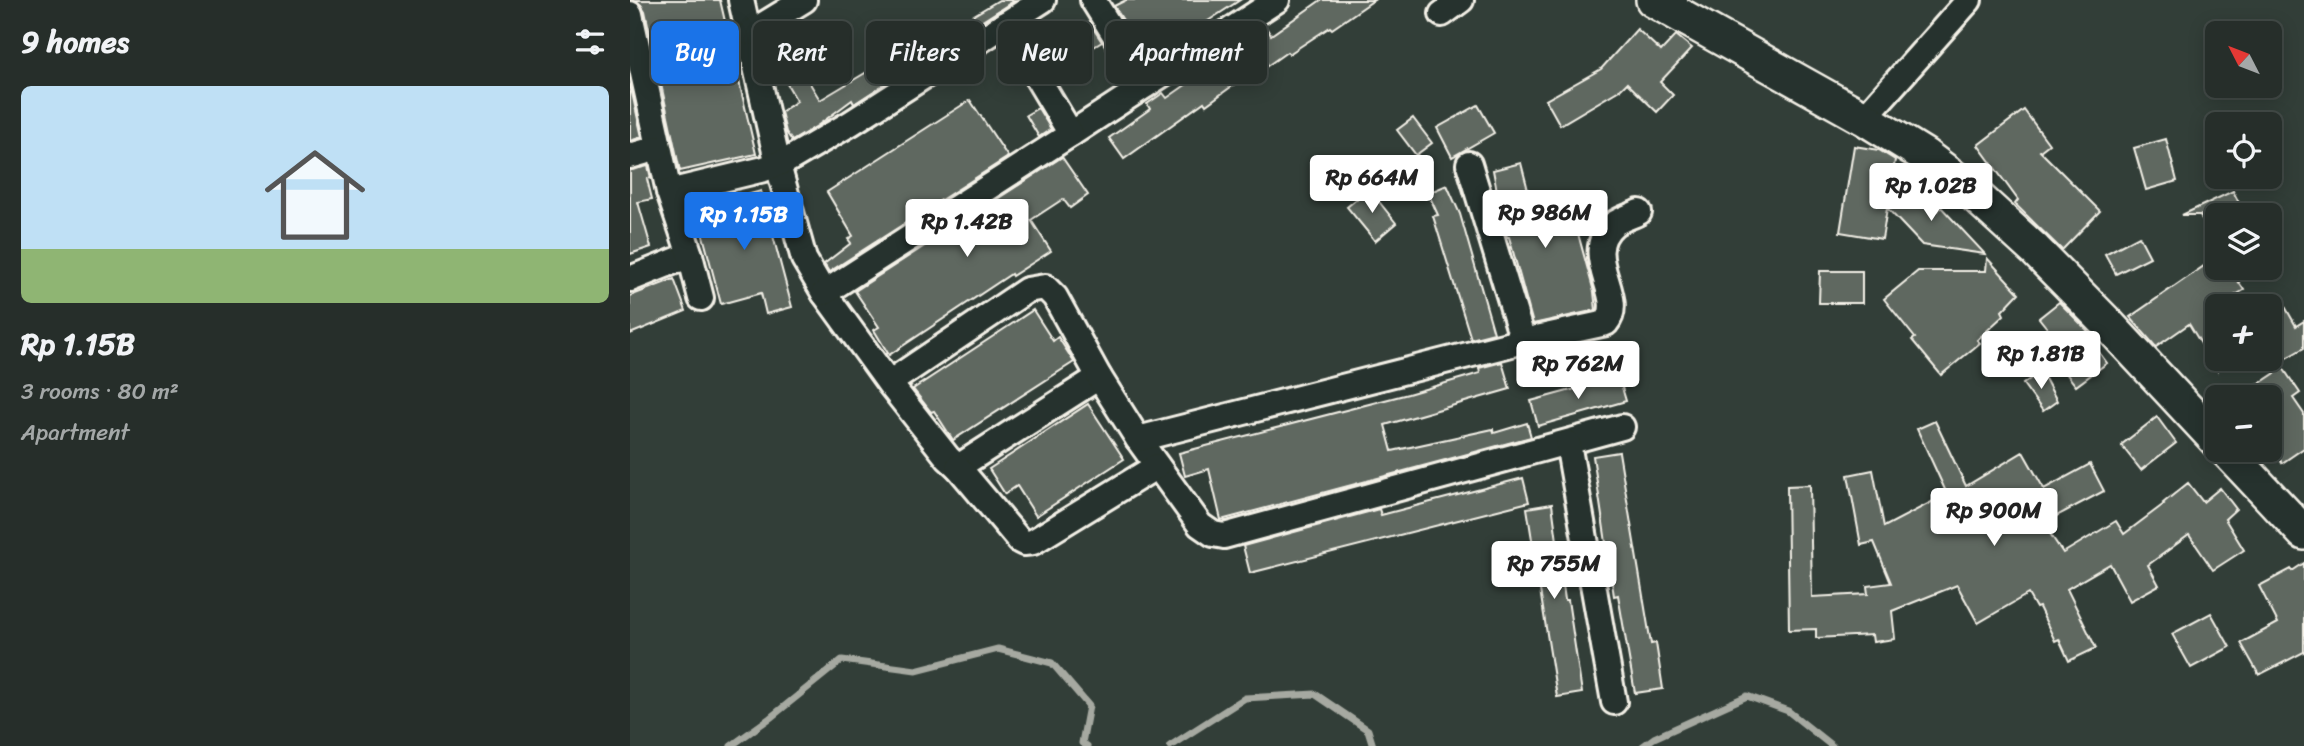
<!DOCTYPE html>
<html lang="en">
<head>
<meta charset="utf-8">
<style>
	:root { --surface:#262e2a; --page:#2e3632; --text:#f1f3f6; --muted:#a4a8a8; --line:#424a47; --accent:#1a73e8 }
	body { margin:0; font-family:Sriracha,sans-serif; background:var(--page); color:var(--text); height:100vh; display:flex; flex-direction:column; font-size:26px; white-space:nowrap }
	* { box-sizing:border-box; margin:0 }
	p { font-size:23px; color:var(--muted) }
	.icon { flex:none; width:38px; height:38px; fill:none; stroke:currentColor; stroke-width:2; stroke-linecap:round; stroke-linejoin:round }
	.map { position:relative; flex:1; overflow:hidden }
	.details { display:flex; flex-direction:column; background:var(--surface); width:630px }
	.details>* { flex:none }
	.top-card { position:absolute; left:21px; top:21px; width:665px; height:63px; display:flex; gap:14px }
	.needle { width:46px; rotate:312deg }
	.tools { position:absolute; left:1575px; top:21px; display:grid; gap:14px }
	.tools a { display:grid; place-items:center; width:77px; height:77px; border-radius:10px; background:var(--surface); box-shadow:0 4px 18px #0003,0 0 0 2px var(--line); font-size:35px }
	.price { position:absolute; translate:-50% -60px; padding:0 16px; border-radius:7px; background:#fff; color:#222; font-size:23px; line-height:46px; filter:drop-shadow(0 2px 4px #0008) }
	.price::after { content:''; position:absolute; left:50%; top:42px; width:21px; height:16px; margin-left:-10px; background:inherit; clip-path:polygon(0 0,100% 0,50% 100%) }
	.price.current { background:var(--accent); color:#fff }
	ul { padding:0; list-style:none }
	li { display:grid; align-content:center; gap:14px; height:371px; padding:0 21px }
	li span { display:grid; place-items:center; height:217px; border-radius:10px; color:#555 }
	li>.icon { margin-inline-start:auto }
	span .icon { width:126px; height:126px; fill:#fffc; stroke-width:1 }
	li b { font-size:30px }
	h2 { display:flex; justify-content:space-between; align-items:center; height:84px; padding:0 21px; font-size:30px }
	.pill { padding:0 24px; border-radius:10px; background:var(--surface); box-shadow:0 4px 18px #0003,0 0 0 2px var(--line); font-size:24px; line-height:63px }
	.pill.current { background:var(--accent); color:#fff }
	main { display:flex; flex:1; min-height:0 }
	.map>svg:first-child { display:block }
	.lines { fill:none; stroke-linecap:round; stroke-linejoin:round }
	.stream { stroke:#a6a9a1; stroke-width:7 }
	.building { fill:#5f6861; stroke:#f4f1e8; stroke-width:2 }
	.street-casing { stroke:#f4f1e8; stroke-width:30 }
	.secondary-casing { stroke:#f4f1e8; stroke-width:38 }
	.street { stroke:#26332d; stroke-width:24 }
	.secondary { stroke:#26332d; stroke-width:33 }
</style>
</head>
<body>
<main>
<section class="details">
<h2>9 homes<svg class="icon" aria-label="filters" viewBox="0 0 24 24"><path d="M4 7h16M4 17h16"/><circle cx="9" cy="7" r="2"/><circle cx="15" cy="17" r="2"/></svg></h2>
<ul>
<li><span style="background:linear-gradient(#bfe0f5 75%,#8fb573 0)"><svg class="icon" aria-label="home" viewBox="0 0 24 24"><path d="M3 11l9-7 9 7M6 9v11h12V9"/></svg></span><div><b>Rp 1.15B</b><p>3 rooms · 80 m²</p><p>Apartment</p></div></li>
</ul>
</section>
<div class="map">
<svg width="1674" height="746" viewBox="0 0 1674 746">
	<rect width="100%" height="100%" fill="#323e38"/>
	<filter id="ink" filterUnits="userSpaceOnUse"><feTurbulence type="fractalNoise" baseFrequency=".0143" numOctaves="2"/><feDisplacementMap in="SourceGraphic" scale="14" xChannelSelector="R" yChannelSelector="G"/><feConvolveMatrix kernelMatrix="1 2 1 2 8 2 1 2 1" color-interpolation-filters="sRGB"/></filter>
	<g filter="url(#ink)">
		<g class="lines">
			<g class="stream">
				<path d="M101,746l39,-28 72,-58 74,10 82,-21 54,14 37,43 -7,37 5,3"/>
				<path d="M540,746l75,-48 70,-4 53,36 5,16"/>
				<path d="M1013,746l11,-8 93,-42 41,15 44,35"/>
			</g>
		</g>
		<g class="building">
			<path d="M5,0h85l36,154 -76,17 -35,-160 -4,-6z"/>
			<path d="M369,0h16l-56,36 -5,-9z"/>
			<path d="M496,0h114l-35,23 3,4 -18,12 -3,-4 -34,21 -12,-20 -6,3 -21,-33z"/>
			<path d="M691,0h53l-42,29 -2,-2 -41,27 -2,-2 -20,14v-2l-20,14 -1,-2 -40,29 -2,-3 -80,57 -15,-21 41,-29 -3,-5 16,-11 4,5 43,-30 -3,-5 58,-37 6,9z"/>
			<path d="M459,22l13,20 -45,27 -12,-21z"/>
			<path d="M314,26l8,14 -98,64 -2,-4 -35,26 -25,15 -6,-9 -5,-20 16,-11 -17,-29 17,-10 23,38z"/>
			<path d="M1007,29l24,22 15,-16 16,13 -32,34 13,13 -16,17 -30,-29 -6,6 -61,36 -14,-25 55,-31z"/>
			<path d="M0,84l12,53 -12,4z"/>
			<path d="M340,100l38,57 -179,115 -5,-8 27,-21 -3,-4 5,-3 -26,-44z"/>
			<path d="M848,105l16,28 -42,24 -15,-29z"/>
			<path d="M408,108l13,21 -12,8 -13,-22z"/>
			<path d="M1394,110l25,34 -9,7 60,60 -38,39 -47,-46 3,-4 -40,-55z"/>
			<path d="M783,118l19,25 -16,12 -19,-25z"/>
			<path d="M1536,139l11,42 -31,9 -12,-42z"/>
			<path d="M1224,146l25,4 16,10 -13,79 -42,-7z"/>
			<path d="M432,157l26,38 -18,13 -7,-9 -32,21 20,31 -39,25 -1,-2 -122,81 -15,-25 5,-3 -24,-36z"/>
			<path d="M891,163l8,31 4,-1 2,12 33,-8 26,95 2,18 -63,14 -24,-87h-2l-4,-14 -10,-53z"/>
			<path d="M18,166l3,12 -4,1 5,20 -14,3 13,45 -21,7v-84z"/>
			<path d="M817,185l13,29 34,119 -23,6 -38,-123 5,-1 -10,-22z"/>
			<path d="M1284,185l24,26 3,-4 44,47 -63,-9 -34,-36z"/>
			<path d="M739,189l27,34 -21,18 -28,-34z"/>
			<path d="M131,191l31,116 -26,7 -5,-21 -40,11 -25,-95z"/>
			<path d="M1603,191l12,24h-28v36l-17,-36h-18z"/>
			<path d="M1509,236l11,21 -34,17 -11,-20z"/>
			<path d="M1587,257v11h12l15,22 -27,16v64l-28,-46 -33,23 -26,-30z"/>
			<path d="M1357,258l32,35 -17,18 2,4 -27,25 3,3 -39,32 -29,-35 3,-2 -31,-39 34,-28h68z"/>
			<path d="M1190,271h42v32h-43z"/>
			<path d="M44,279l12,32 -56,23v-38z"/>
			<path d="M1429,302l29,29 -3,2 22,30 -31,23 -20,-26 10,-8 -27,-34z"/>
			<path d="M1653,303l13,23 8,-5v27l-25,14 -9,-17v-35z"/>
			<path d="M403,310l20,31 5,-4 16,25 -121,78 -19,-29 -3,1 -18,-23z"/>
			<path d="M872,362l8,27 -125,36 7,26 101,-22 1,4 33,-10 4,14 -310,83 -12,-51 -24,7 -6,-23 229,-59 72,-21 -1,-5z"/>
			<path d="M1653,368l17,25 -7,5 11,16v34l-22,15 -12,-19v-47h-31z"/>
			<path d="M1411,371l16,30 -14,10 -20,-27z"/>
			<path d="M989,377l7,24 -88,25 -7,-25z"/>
			<path d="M458,404l36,55 -88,57 -19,-30 -12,8 -16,-25z"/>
			<path d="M1527,417l19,26 -35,27 -20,-25z"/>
			<path d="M1305,421l31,65 57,-34 21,37 46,-25 14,27 -61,32 20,30 53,-32 8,13 40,-30 -1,-1 25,-20 15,19 17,-14 16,21 -11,10 19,31 -31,20 -24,-35 -41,30 11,20 -29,16 -20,-37 -43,25 29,59 -27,13 -10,-22 -4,2 -16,-34 -3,1 -8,-14 -50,29 -21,-38 -65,26 3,28 -22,3 -1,-7 -56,3v-9l-27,1 -2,-144 23,-1 2,112 56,-3 -1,-8 24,-3 -17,-41 -13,3 -13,-70 25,-5 11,57 63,-33 -30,-65z"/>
			<path d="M989,452l32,192 5,-1 7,46 -28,4 -17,-98 -4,1 -21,-140z"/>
			<path d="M893,478l6,24 -279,71 -7,-27 136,-37 2,6z"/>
			<path d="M922,504l13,96h3l14,93 -25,4 -30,-189z"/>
			<path d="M1674,563v89l-45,23 -18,-32 37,-20 -19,-37 32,-17 1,2z"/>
			<path d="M1581,613l19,34 -39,21 -19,-34z"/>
		</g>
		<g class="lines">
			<g class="street-casing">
				<g id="street">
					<path d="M111,0l37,165 26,94 20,34 65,90 59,75 10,9 141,-90 -44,-80 -10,-10 -18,3 -138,93"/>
					<path d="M0,14l39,178"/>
					<path d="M812,14l19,-14"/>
					<path d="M120,33l54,-33"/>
					<path d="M516,85l131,-85"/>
					<path d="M1234,118l105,-118"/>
					<path d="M441,134l75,-49 -53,-85"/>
					<path d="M0,156l28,-8"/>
					<path d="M839,164l54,177"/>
					<path d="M0,279l60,-24"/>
					<path d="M194,293l247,-159 -66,-110"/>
					<path d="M71,298l-11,-43 -21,-63 95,-23 24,-9 63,-37 192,-123"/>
					<path d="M469,377l39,62 62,86 13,9 11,2 398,-109"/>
					<path d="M508,439l385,-98 83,-18c22,-26 -28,-68 8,-99 7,-5 18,-8 25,-12"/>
					<path d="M938,443l46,259"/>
					<path d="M328,467l62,74 4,2 9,-1 124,-76"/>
				</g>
			</g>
			<g class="secondary-casing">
				<g id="secondary">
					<path d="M1023,0l211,118 60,37 41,31 70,64 72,73 110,118"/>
					<path d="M1596,450l78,83"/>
				</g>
			</g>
			<use href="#street" class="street"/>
			<use href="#secondary" class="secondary"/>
		</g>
	</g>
</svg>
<div class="tools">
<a><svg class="needle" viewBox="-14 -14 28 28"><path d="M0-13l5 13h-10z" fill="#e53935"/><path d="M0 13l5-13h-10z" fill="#a4a8a8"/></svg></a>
<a><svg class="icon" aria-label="locate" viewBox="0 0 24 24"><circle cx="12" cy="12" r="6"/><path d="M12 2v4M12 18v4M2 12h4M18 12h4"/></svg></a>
<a><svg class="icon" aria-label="layers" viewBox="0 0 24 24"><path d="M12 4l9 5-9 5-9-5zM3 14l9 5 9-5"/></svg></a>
<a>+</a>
<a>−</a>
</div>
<b class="price" style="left:742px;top:215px">Rp 664M</b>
<b class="price" style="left:1301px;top:223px">Rp 1.02B</b>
<b class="price" style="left:915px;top:250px">Rp 986M</b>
<b class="price current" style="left:114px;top:252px">Rp 1.15B</b>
<b class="price" style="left:337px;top:259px">Rp 1.42B</b>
<b class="price" style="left:1411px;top:391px">Rp 1.81B</b>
<b class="price" style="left:948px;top:401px">Rp 762M</b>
<b class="price" style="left:1364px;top:548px">Rp 900M</b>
<b class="price" style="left:924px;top:601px">Rp 755M</b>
<div class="top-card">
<a class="pill current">Buy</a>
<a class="pill">Rent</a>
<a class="pill">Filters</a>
<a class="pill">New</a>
<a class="pill">Apartment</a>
</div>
</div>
</main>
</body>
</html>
